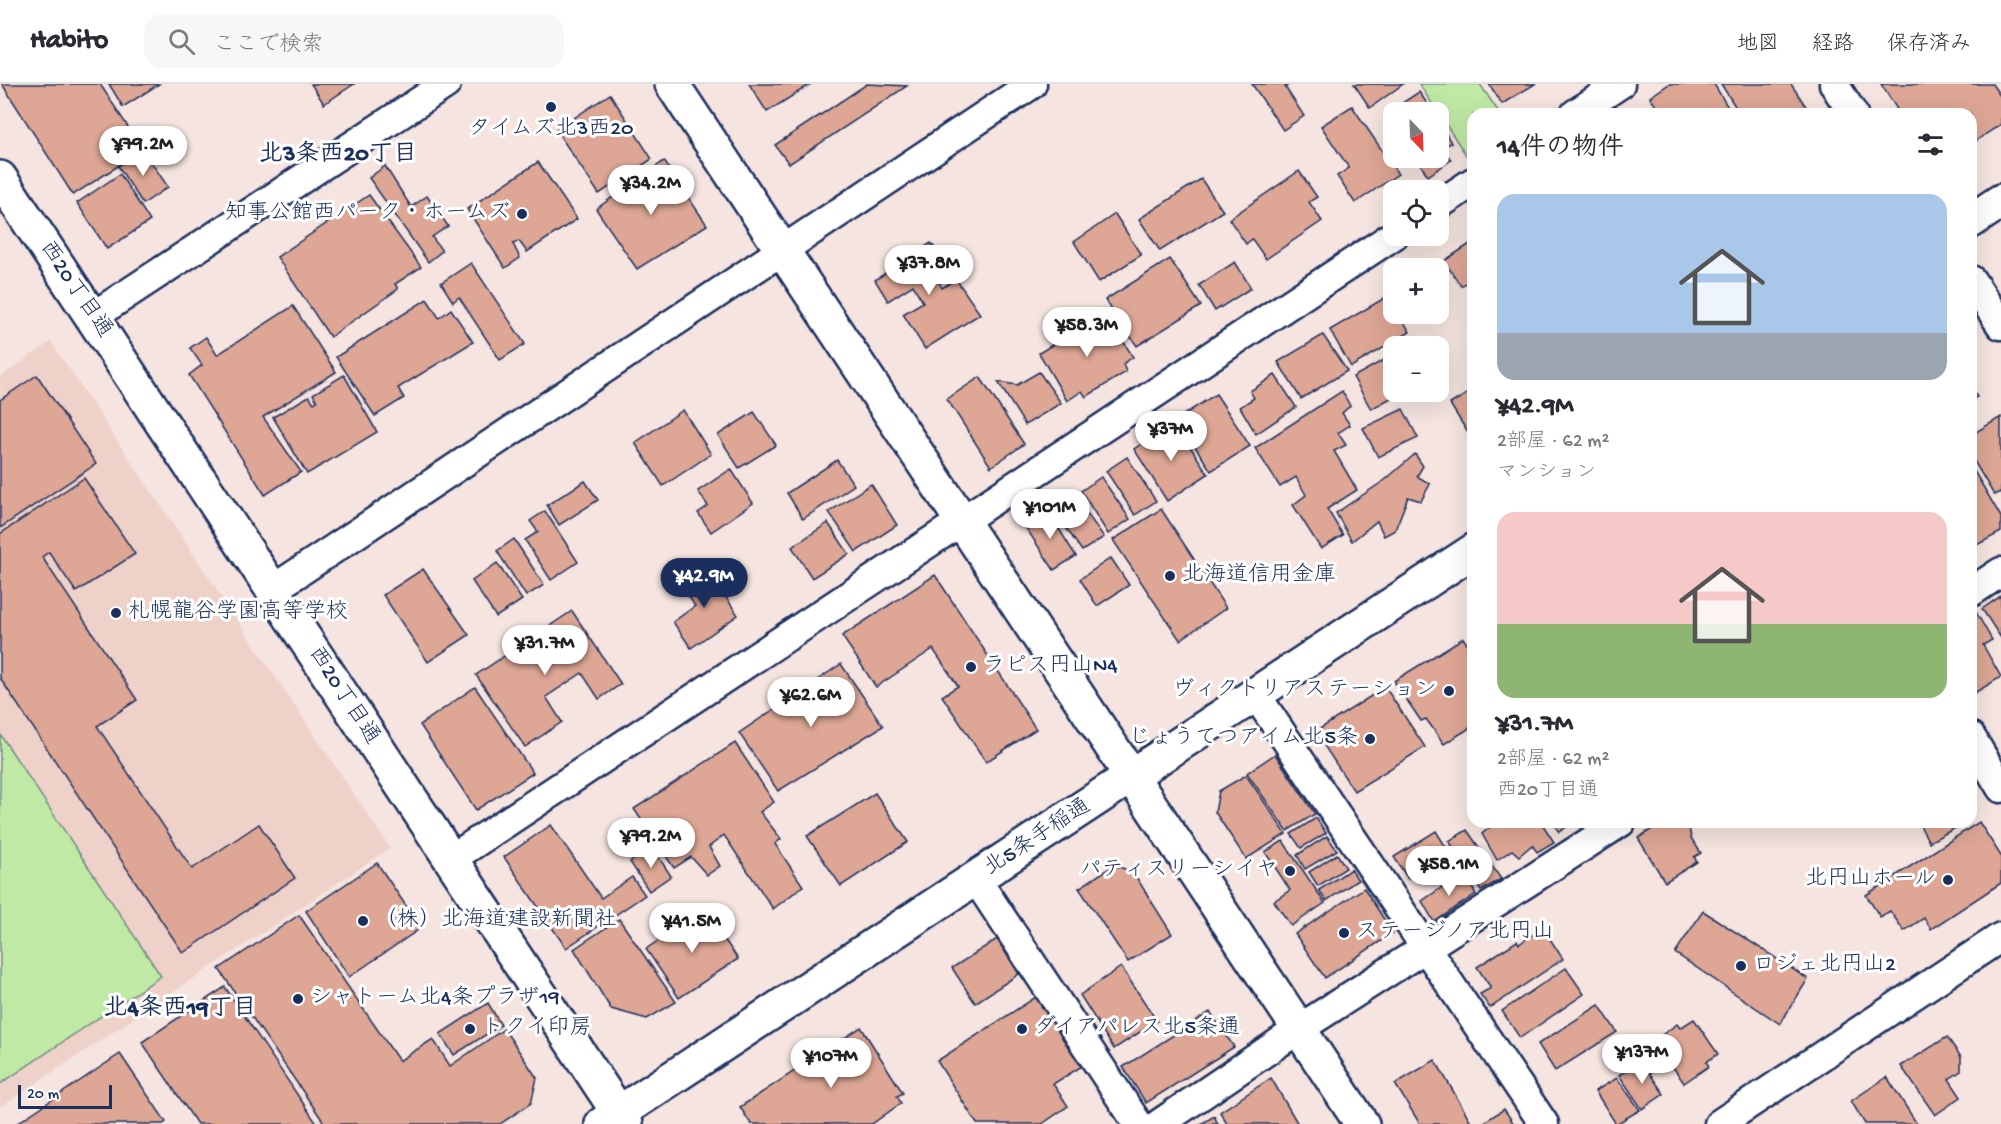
<!DOCTYPE html>
<html lang="ja">
<head>
<meta charset="utf-8">
<style>
	:root { --surface:#fff; --page:#f7f7f7; --text:#2b2b33; --muted:#7c7c81; --line:#e1e1e2; --accent:#1b2f5e }
	body { margin:0; font-family:"Gochi Hand","Klee One",sans-serif; background:var(--page); color:var(--text); height:100vh; display:flex; flex-direction:column; font-size:22px; white-space:nowrap }
	* { box-sizing:border-box; margin:0 }
	p { font-size:20px; color:var(--muted) }
	.icon { flex:none; width:33px; height:33px; fill:none; stroke:currentColor; stroke-width:2; stroke-linecap:round; stroke-linejoin:round }
	.map { position:relative; flex:1; overflow:hidden }
	.side { position:absolute; left:1467px; top:24px; width:510px; height:720px; display:flex; flex-direction:column; background:var(--surface); border-radius:18px; box-shadow:0 6px 24px #0002 }
	.side>* { flex:none }
	.needle { width:39px; rotate:157deg }
	.buttons { position:absolute; left:1383px; top:18px; display:grid; gap:12px }
	.buttons a { display:grid; place-items:center; width:66px; height:66px; border-radius:12px; background:var(--surface); box-shadow:0 6px 24px #0002; font-size:30px }
	.scale { position:absolute; left:18px; bottom:15px; width:94px; box-sizing:border-box; padding-left:6px; border:3px solid #1b2f5e; border-top:0; font-size:16px; line-height:21px; white-space:nowrap; color:#1b2f5e; -webkit-text-stroke:4px #fff; paint-order:stroke }
	.price { position:absolute; translate:-50% -51px; padding:0 14px; border-radius:21px; background:#fff; color:#222; font-size:20px; line-height:39px; filter:drop-shadow(0 2px 3px #0008) }
	.price::after { content:''; position:absolute; left:50%; top:36px; width:18px; height:14px; margin-left:-9px; background:inherit; clip-path:polygon(0 0,100% 0,50% 100%) }
	.price.current { background:var(--accent); color:#fff }
	ul { padding:0; list-style:none }
	li { display:grid; align-content:center; gap:12px; height:318px; padding:0 30px }
	li span { display:grid; place-items:center; height:186px; border-radius:18px; color:#555 }
	li>.icon { margin-inline-start:auto }
	span .icon { width:108px; height:108px; fill:#fffc; stroke-width:1 }
	li b { font-size:26px }
	h2 { display:flex; justify-content:space-between; align-items:center; height:72px; padding:0 30px; font-size:26px }
	header { display:flex; align-items:center; gap:36px; box-sizing:border-box; height:84px; padding:0 30px; background:var(--surface); border-bottom:2px solid var(--line) }
	header strong { font-size:28px }
	nav { display:flex; gap:33px; margin-inline-start:auto; font-size:21px }
	.search { width:420px; height:54px; background:var(--page); display:flex; align-items:center; gap:15px; box-sizing:border-box; padding:0 21px; border-radius:18px; color:var(--muted); font-size:22px }
	.map>svg:first-child { display:block }
	.built { fill:#eed1c9 }
	.green { fill:#c0e9a5; stroke:#6e8c82; stroke-width:1.5 }
	.building { fill:#dda695; stroke:#1b2f5e; stroke-width:1.5 }
	.lines { fill:none; stroke-linecap:round; stroke-linejoin:round }
	.minor-casing { stroke:#1b2f5e; stroke-width:33 }
	.tertiary-casing { stroke:#1b2f5e; stroke-width:38 }
	.minor { stroke:#fff; stroke-width:28 }
	.tertiary { stroke:#fff; stroke-width:33 }
	.poi-dot { fill:#1b2f5e; stroke:#fff; stroke-width:2 }
	.labels { text-anchor:middle; dominant-baseline:central; stroke-width:6; stroke-linejoin:round; paint-order:stroke }
	.poi-label { font-size:22px; fill:#1b2f5e; stroke:#fff; text-anchor:start }
	.street-label { font-size:22px; fill:#1b2f5e; stroke:#fff }
	.neighbourhood-label { font-size:24px; font-weight:bold; fill:#1b2f5e; stroke:#fff }
</style>
</head>
<body>
<header>
<strong>Habito</strong>
<div class="search"><svg class="icon" aria-label="search" viewBox="0 0 24 24"><circle cx="10" cy="10" r="6"/><path d="M15 15l6 6"/></svg>ここで検索</div>
<nav><a>地図</a><a>経路</a><a>保存済み</a></nav>
</header>
<div class="map">
<svg width="2001" height="1040" viewBox="0 0 2001 1040">
	<rect width="100%" height="100%" fill="#f5e4df"/>
	<filter id="ink" filterUnits="userSpaceOnUse"><feTurbulence type="fractalNoise" baseFrequency=".0167" numOctaves="2"/><feDisplacementMap in="SourceGraphic" scale="12" xChannelSelector="R" yChannelSelector="G"/><feConvolveMatrix kernelMatrix="1 2 1 2 8 2 1 2 1" color-interpolation-filters="sRGB"/></filter>
	<g filter="url(#ink)">
		<path class="built" d="M51,258l339,506 -390,259v-730z"/>
		<g class="green">
			<path d="M1419,0h61l20,30h-27v36l-7,5z"/>
			<path d="M0,650l161,242 -161,108z"/>
		</g>
		<g class="building">
			<path d="M2,0h98l43,66 -70,45z"/>
			<path d="M109,0h50l-36,23z"/>
			<path d="M311,0h43l-30,20z"/>
			<path d="M749,0h62l-44,28z"/>
			<path d="M867,0l40,2 -118,78 -14,-19z"/>
			<path d="M1252,0h38l-5,3 19,29 -21,14z"/>
			<path d="M1354,0h49l-33,24z"/>
			<path d="M1489,0h46l-33,20z"/>
			<path d="M1669,0h45l18,30h-71l-11,-17z"/>
			<path d="M1721,0h70l20,30h-71z"/>
			<path d="M1881,0h111l9,13v27l-30,20v-30h-71z"/>
			<path d="M1419,8l12,17 -5,3h-32v11l-7,-10z"/>
			<path d="M610,10l42,65 -53,35 -43,-64z"/>
			<path d="M1352,22l46,68 -43,29 -18,-27 12,-8 -28,-42z"/>
			<path d="M1439,36l12,23 -8,4 8,13 -23,16 -12,-18h22z"/>
			<path d="M143,66l25,37 -25,17 -25,-38z"/>
			<path d="M664,77l43,64 -70,44 -41,-60z"/>
			<path d="M538,78l39,57 -50,33 -8,-11 -6,3 7,14 -15,10 -38,-59z"/>
			<path d="M385,82l26,41 16,-11 21,30 -16,11 10,14 -14,11 -59,-84z"/>
			<path d="M1299,87l18,26 -8,5 13,19 -56,38 -14,-20 -6,5 -17,-25z"/>
			<path d="M120,90l30,47 -43,28 -30,-46z"/>
			<path d="M1201,95l22,32 -63,40 -21,-32z"/>
			<path d="M369,111l52,72 -26,17 3,5 -68,48 -53,-80z"/>
			<path d="M1115,130l26,41 -42,27 -25,-40z"/>
			<path d="M1473,158v36l-12,8 -17,-25z"/>
			<path d="M931,159l20,28 -13,8 4,9 14,-9 24,35 -55,35 -22,-35 20,-12 -10,-17 -25,16 -13,-21z"/>
			<path d="M1170,175l31,47 -64,40 -32,-46z"/>
			<path d="M1235,178l16,26 -36,23 -16,-26z"/>
			<path d="M471,179l54,81 -25,16 -41,-63 -6,5 -12,-19z"/>
			<path d="M1388,212l6,9v9h5l11,18 -59,35 -21,-37z"/>
			<path d="M427,215l12,19 12,-9 22,33 -75,46 6,10 -29,18 -39,-59z"/>
			<path d="M293,222l43,66 -73,45 38,55 -36,23 -76,-120 13,-10 -12,-17 16,-11 11,18z"/>
			<path d="M1105,228l28,45 -10,7 3,8 -40,25 -4,-6 -15,10 -28,-48z"/>
			<path d="M1323,251l24,36 -46,28 -23,-37z"/>
			<path d="M1393,271l1,37h8l-31,17 -18,-32z"/>
			<path d="M1039,288l22,31 -36,22 -27,-43 19,3z"/>
			<path d="M37,291l59,89 -96,64v-128z"/>
			<path d="M344,291l33,57 -70,42 -34,-57 36,-21 5,7 3,-2 -4,-7z"/>
			<path d="M1275,291l21,32 -40,27 -16,-27 14,-9 -4,-7z"/>
			<path d="M980,293l44,67 -33,23 -44,-68z"/>
			<path d="M1971,303l6,10 -6,3z"/>
			<path d="M1473,306v51l-23,-37z"/>
			<path d="M1342,307l8,15 -8,7 8,12 -12,8 8,12 -12,6 23,39 -30,19 16,26 -22,14 -28,-44 13,-10 -10,-18 -16,10 -25,-39z"/>
			<path d="M1216,310l34,52 -39,25 -34,-52z"/>
			<path d="M1403,325l15,29 -40,19 -15,-29z"/>
			<path d="M683,326l28,44 -48,32 -28,-43z"/>
			<path d="M754,328l22,33 -37,23 -21,-33z"/>
			<path d="M2001,333v77l-1,-2 -6,3 -23,-39v-21z"/>
			<path d="M1174,338l34,52 -41,27 -33,-52z"/>
			<path d="M1415,370l8,12 -6,10 13,8 -9,17 -13,-4 -13,33 -11,6 -7,-15 -25,20 -16,-28 49,-33z"/>
			<path d="M1127,373l29,44 -21,14 -29,-44z"/>
			<path d="M837,376l17,25 -51,34 -16,-26z"/>
			<path d="M1971,382l30,51v15l-30,16z"/>
			<path d="M731,385l22,34 -42,29 -13,-19 10,-7 -10,-15z"/>
			<path d="M1101,393l29,42 -22,15 -27,-43z"/>
			<path d="M84,394l51,76 -59,38 -27,-40 -7,5 95,143 -40,26 95,143 67,-45 36,54 -112,75 -183,-275v-144z"/>
			<path d="M585,397l13,19 -39,25 -12,-20z"/>
			<path d="M871,400l26,41 -41,27 -27,-40z"/>
			<path d="M1073,411l31,42 -22,14 -29,-42z"/>
			<path d="M1161,425l65,99 -46,32 -67,-100z"/>
			<path d="M1047,426l29,46 -22,14 -30,-45z"/>
			<path d="M545,427l33,51 -27,18 -26,-40 13,-8 -8,-11z"/>
			<path d="M828,439l21,31 -37,24 -20,-31z"/>
			<path d="M514,455l30,46 -18,11 -29,-45z"/>
			<path d="M1111,474l18,27 -32,21 -17,-27z"/>
			<path d="M497,479l25,37 -26,17 -24,-36z"/>
			<path d="M706,484l32,47 -47,33 -18,-26 22,-16 -14,-21z"/>
			<path d="M423,485l46,66 -41,27 -45,-67z"/>
			<path d="M935,491l101,154 -50,33 -44,-66 16,-10 -25,-37 -57,38 -34,-51z"/>
			<path d="M2001,512v42l-19,-29z"/>
			<path d="M572,527l49,73 -22,15 -17,-26 -36,24 16,25 -37,25 -49,-72z"/>
			<path d="M1976,528l16,28 -9,5 18,32 -28,17 -2,-79z"/>
			<path d="M1463,554l10,15v73l-29,18 -18,-25 -5,2 -27,-40z"/>
			<path d="M841,580l42,62 -105,65 -39,-58z"/>
			<path d="M475,603l58,86 -57,37 -56,-85z"/>
			<path d="M1385,603l40,60 -71,44 -39,-59z"/>
			<path d="M735,659l39,59 -14,10 21,27 -6,5 28,42 -30,23 -49,-74 -15,12 11,19 -13,9 -16,-18 -17,11 -40,-59z"/>
			<path d="M1275,670l40,60 -28,17 -40,-58z"/>
			<path d="M1246,691l40,59 -40,25 -31,-47 4,-21z"/>
			<path d="M875,709l33,49 -67,44 -34,-50z"/>
			<path d="M1316,734l10,15 -25,15 -10,-14z"/>
			<path d="M1496,738h45l13,20 -17,10 -5,-7 -13,11 -7,-6 -15,10 -15,-26z"/>
			<path d="M1552,738h22l-15,10z"/>
			<path d="M1663,738h25l3,16 10,15 -7,4 3,5 -32,20 -27,-44z"/>
			<path d="M1918,738h49l-38,20z"/>
			<path d="M1979,738l22,34v27l-70,46 -7,-11 -20,13 -14,-20 -10,6 -14,-22z"/>
			<path d="M551,741l50,73 31,-21 13,18 -79,53 -62,-91z"/>
			<path d="M1467,746l34,49 -20,12 -32,-50z"/>
			<path d="M1436,747l13,21 -41,27 -14,-22z"/>
			<path d="M1327,752l10,14 -32,19 -8,-14z"/>
			<path d="M1283,757l42,62 -34,23 -17,-25 16,-11 -25,-38z"/>
			<path d="M652,763l19,29 -22,15 -19,-29z"/>
			<path d="M1337,770l9,14 -28,18 -9,-14z"/>
			<path d="M377,779l44,65 -72,49 -43,-66z"/>
			<path d="M1114,781l19,7 39,62 -44,28 -49,-74z"/>
			<path d="M1351,785l7,11 -32,21 -7,-11z"/>
			<path d="M1463,789l13,21 -42,28 -12,-21z"/>
			<path d="M1364,804l29,45 -68,45 -30,-44z"/>
			<path d="M704,826l34,49 -59,39 -33,-49z"/>
			<path d="M1703,827l105,68 -28,45 -105,-71z"/>
			<path d="M299,831l100,146 34,-22 17,27 54,-37 33,49 -6,25 -31,21h-175l-106,-155z"/>
			<path d="M619,835l57,83 -29,17 -36,-10 -37,-60z"/>
			<path d="M1543,844l20,31 -73,49 -10,-14 11,-6 -14,-21 40,-26 2,3z"/>
			<path d="M997,855l22,35 -44,29 -23,-35z"/>
			<path d="M1121,883l36,54 -43,28 -34,-54z"/>
			<path d="M1566,884l18,26 -64,44 -18,-27z"/>
			<path d="M225,903l92,137h-120l-55,-82z"/>
			<path d="M1036,913l46,69 -29,18 15,22 -26,18h-65l-40,-63z"/>
			<path d="M488,919l13,22 -47,30 -14,-21z"/>
			<path d="M1599,921l18,27 -62,39 -17,-27z"/>
			<path d="M1210,928l24,35 -88,56 -23,-36z"/>
			<path d="M1694,935l24,35 -12,8 3,4 -25,17 -27,-39 8,-5 -3,-4 15,-11 3,4z"/>
			<path d="M861,943l42,66 -6,3 4,7 -29,21h-121l-11,-17z"/>
			<path d="M1947,953l14,20v14l-12,8 12,18 -26,18 -34,-49z"/>
			<path d="M120,970l46,68 -3,2h-147z"/>
			<path d="M1435,976l35,60 -5,4h-45l-25,-40z"/>
			<path d="M1641,977l23,33 -22,15 -23,-34z"/>
			<path d="M1887,993l30,47h-52l-14,-23z"/>
			<path d="M1271,994l27,46h-71l-7,-12z"/>
			<path d="M1617,994l23,32 -24,14 -21,-33z"/>
			<path d="M1504,1025l10,15h-33z"/>
			<path d="M1214,1032l4,8h-17z"/>
		</g>
		<g class="lines">
			<g class="minor-casing">
				<g id="minor">
					<path d="M1834,0l19,30"/>
					<path d="M1575,30l45,-30"/>
					<path d="M1438,121l35,-23"/>
					<path d="M1971,196l30,45"/>
					<path d="M92,233l354,-233"/>
					<path d="M272,506l760,-506"/>
					<path d="M1971,508l30,-20"/>
					<path d="M1256,611l288,429"/>
					<path d="M1971,653l30,51"/>
					<path d="M451,775l943,-624"/>
					<path d="M976,795l162,245"/>
					<path d="M1159,1040l140,-95 322,-207"/>
					<path d="M1719,1040l282,-187"/>
				</g>
			</g>
			<g class="tertiary-casing">
				<g id="tertiary">
					<path d="M672,0l690,1040"/>
					<path d="M0,94l626,946"/>
					<path d="M1971,137l30,-20"/>
					<path d="M602,1040l871,-573"/>
				</g>
			</g>
			<use href="#minor" class="minor"/>
			<use href="#tertiary" class="tertiary"/>
		</g>
	</g>
	<g class="poi-dot">
		<circle cx="551" cy="23" r="6"/>
		<circle cx="522" cy="130" r="6"/>
		<circle cx="1170" cy="492" r="6"/>
		<circle cx="116" cy="529" r="6"/>
		<circle cx="971" cy="583" r="6"/>
		<circle cx="1449" cy="607" r="6"/>
		<circle cx="1370" cy="655" r="6"/>
		<circle cx="1290" cy="787" r="6"/>
		<circle cx="1948" cy="796" r="6"/>
		<circle cx="363" cy="837" r="6"/>
		<circle cx="1344" cy="849" r="6"/>
		<circle cx="1741" cy="882" r="6"/>
		<circle cx="298" cy="915" r="6"/>
		<circle cx="470" cy="945" r="6"/>
		<circle cx="1022" cy="945" r="6"/>
	</g>
	<g class="labels">
		<g class="poi-label">
			<text x="551" y="46" text-anchor="middle">タイムズ北3西20</text>
			<text x="510" y="130" text-anchor="end">知事公館西パーク・ホームズ</text>
			<text x="1182" y="492">北海道信用金庫</text>
			<text x="128" y="529">札幌龍谷学園高等学校</text>
			<text x="983" y="583">ラピス円山N4</text>
			<text x="1437" y="607" text-anchor="end">ヴィクトリアステーション</text>
			<text x="1358" y="655" text-anchor="end">じょうてつアイム北5条</text>
			<text x="1278" y="787" text-anchor="end">パティスリーシイヤ</text>
			<text x="1936" y="796" text-anchor="end">北円山ホール</text>
			<text x="375" y="837">（株）北海道建設新聞社</text>
			<text x="1356" y="849">ステージノア北円山</text>
			<text x="1753" y="882">ロジェ北円山2</text>
			<text x="310" y="915">シャトーム北4条プラザ19</text>
			<text x="482" y="945">トクイ印房</text>
			<text x="1034" y="945">ダイアパレス北5条通</text>
		</g>
		<g class="street-label">
			<text transform="translate(75 206) rotate(56)">西20丁目通</text>
			<text transform="translate(343 612) rotate(57)">西20丁目通</text>
			<text transform="translate(1038 754) rotate(-33)">北5条手稲通</text>
		</g>
		<g class="neighbourhood-label">
			<text x="338" y="71">北3条西20丁目</text>
			<text x="180" y="925">北4条西19丁目</text>
		</g>
	</g>
</svg>
<div class="buttons">
<a><svg class="needle" viewBox="-14 -14 28 28"><path d="M0-13l5 13h-10z" fill="#e53935"/><path d="M0 13l5-13h-10z" fill="#7c7c81"/></svg></a>
<a><svg class="icon" aria-label="locate" viewBox="0 0 24 24"><circle cx="12" cy="12" r="6"/><path d="M12 2v4M12 18v4M2 12h4M18 12h4"/></svg></a>
<a>+</a>
<a>−</a>
</div>
<div class="scale">20 m</div>
<b class="price" style="left:143px;top:93px">¥79.2M</b>
<b class="price" style="left:651px;top:132px">¥34.2M</b>
<b class="price" style="left:929px;top:212px">¥37.8M</b>
<b class="price" style="left:1087px;top:274px">¥58.3M</b>
<b class="price" style="left:1171px;top:378px">¥37M</b>
<b class="price" style="left:1050px;top:456px">¥101M</b>
<b class="price current" style="left:704px;top:525px">¥42.9M</b>
<b class="price" style="left:545px;top:592px">¥31.7M</b>
<b class="price" style="left:811px;top:644px">¥62.6M</b>
<b class="price" style="left:651px;top:785px">¥79.2M</b>
<b class="price" style="left:1449px;top:813px">¥58.1M</b>
<b class="price" style="left:692px;top:870px">¥41.5M</b>
<b class="price" style="left:1642px;top:1001px">¥137M</b>
<b class="price" style="left:831px;top:1005px">¥107M</b>
<section class="side">
<h2>14件の物件<svg class="icon" aria-label="filters" viewBox="0 0 24 24"><path d="M4 7h16M4 17h16"/><circle cx="9" cy="7" r="2"/><circle cx="15" cy="17" r="2"/></svg></h2>
<ul>
<li><span style="background:linear-gradient(#a9c7e8 75%,#9aa5b1 0)"><svg class="icon" aria-label="home" viewBox="0 0 24 24"><path d="M3 11l9-7 9 7M6 9v11h12V9"/></svg></span><div><b>¥42.9M</b><p>2部屋 · 62 m²</p><p>マンション</p></div></li>
<li><span style="background:linear-gradient(#f6c9c9 60%,#8fb573 0)"><svg class="icon" aria-label="home" viewBox="0 0 24 24"><path d="M3 11l9-7 9 7M6 9v11h12V9"/></svg></span><div><b>¥31.7M</b><p>2部屋 · 62 m²</p><p>西20丁目通</p></div></li>
</ul>
</section>
</div>
</body>
</html>
